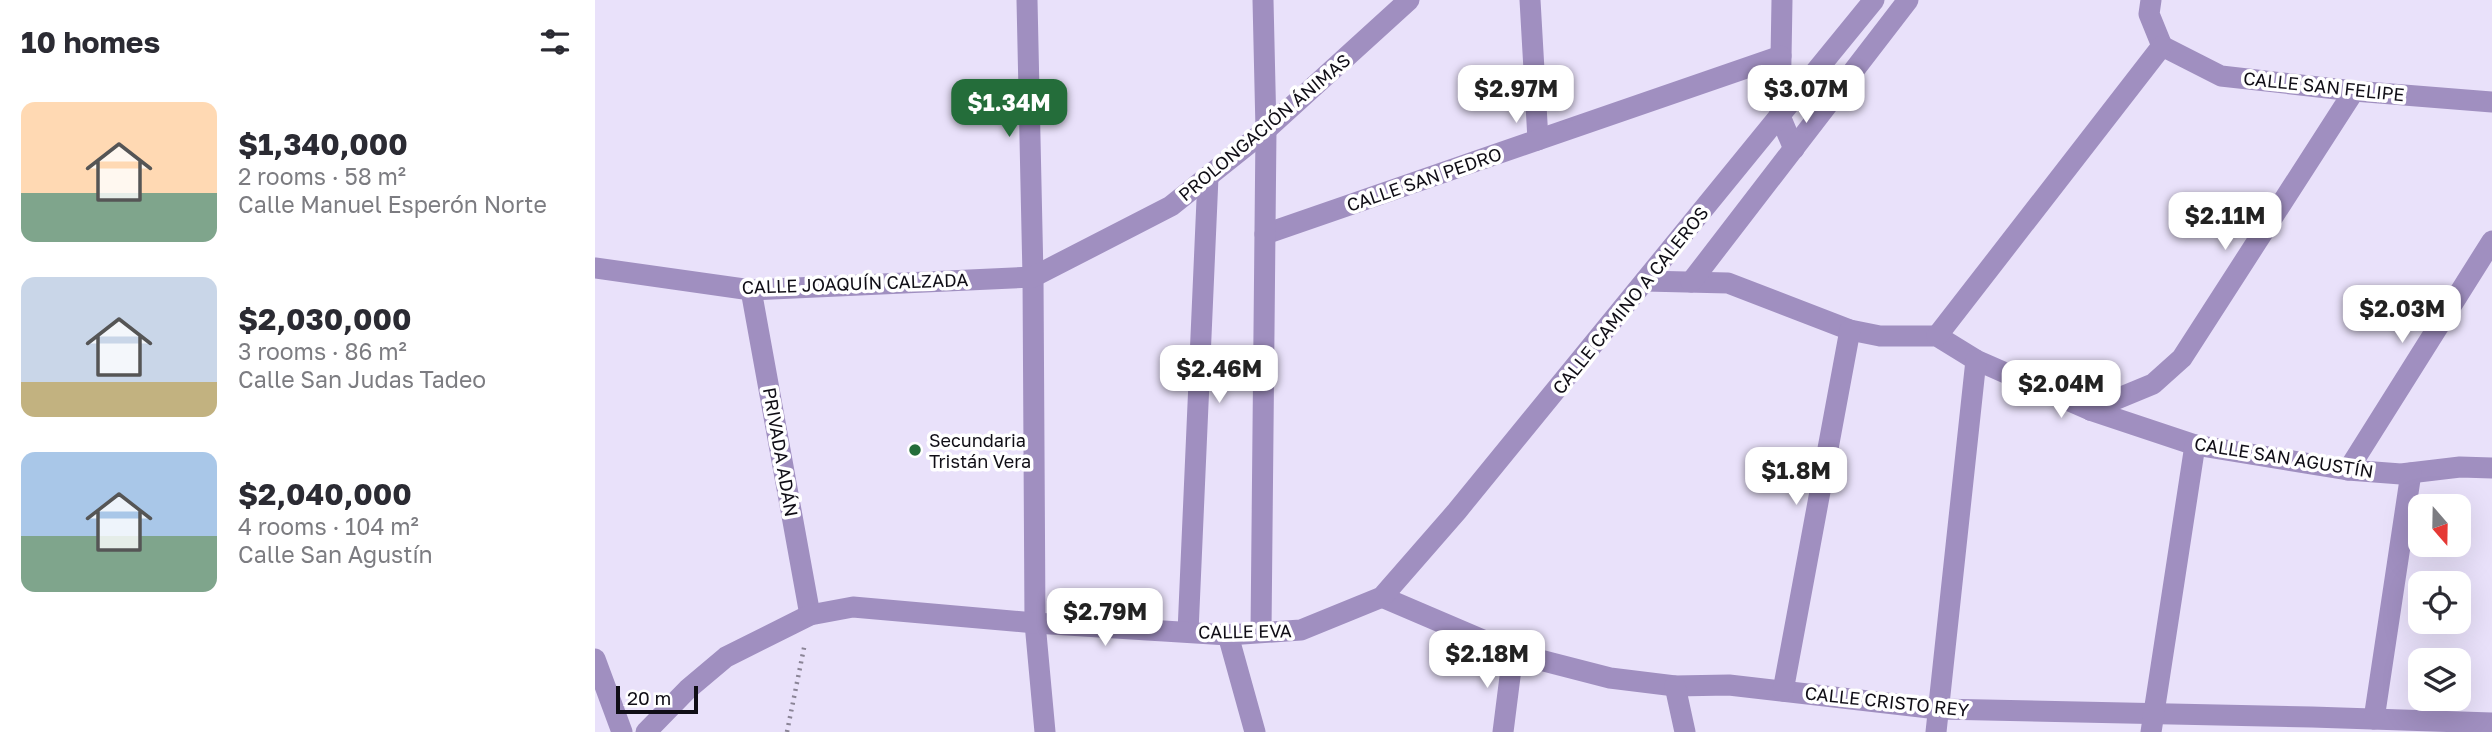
<!DOCTYPE html>
<html lang="en">
<head>
<meta charset="utf-8">
<style>
	:root { --surface:#fff; --page:#f7f7f7; --text:#2b2b33; --muted:#7c7c81; --accent:#246d3a }
	body { margin:0; font-family:"Golos Text",sans-serif; background:var(--page); color:var(--text); height:100vh; display:flex; flex-direction:column; font-size:26px; white-space:nowrap }
	* { box-sizing:border-box; margin:0 }
	p { font-size:23px; color:var(--muted) }
	.icon { flex:none; width:38px; height:38px; fill:none; stroke:currentColor; stroke-width:2; stroke-linecap:round; stroke-linejoin:round }
	.map { position:relative; flex:1; overflow:hidden }
	.details { display:flex; flex-direction:column; background:var(--surface); width:595px }
	.details>* { flex:none }
	.needle { width:46px; rotate:160deg }
	.tools { position:absolute; left:1813px; top:494px; display:grid; gap:14px }
	.tools a { display:grid; place-items:center; width:63px; height:63px; border-radius:14px; background:var(--surface); box-shadow:0 7px 28px #0002; font-size:35px }
	.scale { position:absolute; left:21px; bottom:18px; width:82px; box-sizing:border-box; padding-left:7px; border:4px solid #100e16; border-top:0; font-size:19px; line-height:24px; white-space:nowrap; color:#100e16; -webkit-text-stroke:5px #fff; paint-order:stroke }
	.price { position:absolute; translate:-50% -60px; padding:0 16px; border-radius:14px; background:#fff; color:#222; font-size:23px; line-height:46px; filter:drop-shadow(0 2px 4px #0008) }
	.price::after { content:''; position:absolute; left:50%; top:42px; width:21px; height:16px; margin-left:-10px; background:inherit; clip-path:polygon(0 0,100% 0,50% 100%) }
	.price.on { background:var(--accent); color:#fff }
	ul { padding:0; list-style:none }
	li { display:flex; align-items:center; gap:21px; height:175px; padding:0 21px }
	li span { display:grid; place-items:center; flex:none; width:196px; height:140px; border-radius:14px; color:#555 }
	li>.icon { margin-inline-start:auto }
	span .icon { width:84px; height:84px; fill:#fffc; stroke-width:1 }
	li b { font-size:30px }
	h2 { display:flex; justify-content:space-between; align-items:center; height:84px; padding:0 21px; font-size:30px }
	main { display:flex; flex:1; min-height:0 }
	.map>svg:first-child { display:block }
	.lines { fill:none; stroke-linecap:round; stroke-linejoin:round }
	.path { stroke:#8a8496; stroke-width:4.5; stroke-dasharray:2 5; stroke-linecap:butt }
	.minor { stroke:#a08fc0; stroke-width:21 }
	.poi-dot { fill:#246d3a; stroke:#fff; stroke-width:2.5 }
	.labels { text-anchor:middle; dominant-baseline:central; stroke-width:7; stroke-linejoin:round; paint-order:stroke }
	.street-label { font-size:18px; fill:#100e16; stroke:#fff }
	.poi-label { font-size:18px; fill:#100e16; stroke:#fff; text-anchor:start }
</style>
</head>
<body>
<main>
<section class="details">
<h2>10 homes<svg class="icon" aria-label="filters" viewBox="0 0 24 24"><path d="M4 7h16M4 17h16"/><circle cx="9" cy="7" r="2"/><circle cx="15" cy="17" r="2"/></svg></h2>
<ul>
<li><span style="background:linear-gradient(#ffd9b3 65%,#7fa58c 0)"><svg class="icon" aria-label="home" viewBox="0 0 24 24"><path d="M3 11l9-7 9 7M6 9v11h12V9"/></svg></span><div><b>$1,340,000</b><p>2 rooms · 58 m²</p><p>Calle Manuel Esperón Norte</p></div></li>
<li><span style="background:linear-gradient(#c9d6e8 75%,#c2b280 0)"><svg class="icon" aria-label="home" viewBox="0 0 24 24"><path d="M3 11l9-7 9 7M6 9v11h12V9"/></svg></span><div><b>$2,030,000</b><p>3 rooms · 86 m²</p><p>Calle San Judas Tadeo</p></div></li>
<li><span style="background:linear-gradient(#a9c7e8 60%,#7fa58c 0)"><svg class="icon" aria-label="home" viewBox="0 0 24 24"><path d="M3 11l9-7 9 7M6 9v11h12V9"/></svg></span><div><b>$2,040,000</b><p>4 rooms · 104 m²</p><p>Calle San Agustín</p></div></li>
</ul>
</section>
<div class="map">
<svg width="1897" height="732" viewBox="0 0 1897 732">
	<rect width="100%" height="100%" fill="#e9e1fa"/>
	<g class="lines">
		<path class="path" d="M192,732l18,-89"/>
		<g class="minor">
			<path d="M432,0l6,277 2,346 10,109"/>
			<path d="M935,0l8,140"/>
			<path d="M1187,0l-2,116 14,33"/>
			<path d="M1556,0l-2,14 13,32"/>
			<path d="M1567,46l59,30 133,15 138,11"/>
			<path d="M670,234l516,-178"/>
			<path d="M0,268l156,22 282,-13 138,-71 95,-76 143,-130"/>
			<path d="M1050,281l83,2 122,47 30,6h57l39,24 114,50 105,35 153,25 53,4 59,-7 32,1"/>
			<path d="M1096,282l217,-282"/>
			<path d="M156,290l59,325"/>
			<path d="M1342,336l225,-290"/>
			<path d="M1495,410l63,-26 29,-26 172,-267"/>
			<path d="M1753,470l144,-229"/>
			<path d="M787,597l131,56 97,25 65,8 54,-1 209,24 374,8 180,6"/>
			<path d="M593,632l20,-455"/>
			<path d="M666,632l5,-502 -3,-130"/>
			<path d="M633,635l27,97"/>
			<path d="M0,659l27,73"/>
			<path d="M1080,686l10,46"/>
			<path d="M1188,691l67,-361"/>
			<path d="M1779,719l37,-246"/>
			<path d="M51,732l42,-43 38,-32 84,-42 43,-8 182,16 193,12 73,-5 81,-33 75,-86 417,-511"/>
			<path d="M908,732l10,-79"/>
			<path d="M1341,732l40,-372"/>
			<path d="M1556,732l44,-287"/>
		</g>
	</g>
	<circle class="poi-dot" cx="320" cy="450" r="7"/>
	<g class="labels">
		<g class="street-label">
			<text transform="translate(1729 86) rotate(6)">CALLE SAN FELIPE</text>
			<text transform="translate(669 127) rotate(-40)">PROLONGACIÓN ÁNIMAS</text>
			<text transform="translate(829 179) rotate(-19)">CALLE SAN PEDRO</text>
			<text transform="translate(260 283) rotate(-2)">CALLE JOAQUÍN CALZADA</text>
			<text transform="translate(1035 300) rotate(-51)">CALLE CAMINO A CALEROS</text>
			<text transform="translate(186 452) rotate(80)">PRIVADA ADÁN</text>
			<text transform="translate(1689 457) rotate(9)">CALLE SAN AGUSTÍN</text>
			<text transform="translate(650 631) rotate(-1)">CALLE EVA</text>
			<text transform="translate(1292 701) rotate(6)">CALLE CRISTO REY</text>
		</g>
		<g class="poi-label">
			<text x="334" y="440">Secundaria<tspan x="334" dy="21">Tristán Vera</tspan></text>
		</g>
	</g>
</svg>
<div class="tools">
<a><svg class="needle" viewBox="-14 -14 28 28"><path d="M0-13l5 13h-10z" fill="#e53935"/><path d="M0 13l5-13h-10z" fill="#7c7c81"/></svg></a>
<a><svg class="icon" aria-label="locate" viewBox="0 0 24 24"><circle cx="12" cy="12" r="6"/><path d="M12 2v4M12 18v4M2 12h4M18 12h4"/></svg></a>
<a><svg class="icon" aria-label="layers" viewBox="0 0 24 24"><path d="M12 4l9 5-9 5-9-5zM3 14l9 5 9-5"/></svg></a>
</div>
<div class="scale">20 m</div>
<b class="price" style="left:921px;top:125px">$2.97M</b>
<b class="price" style="left:1211px;top:125px">$3.07M</b>
<b class="price on" style="left:414px;top:139px">$1.34M</b>
<b class="price" style="left:1630px;top:252px">$2.11M</b>
<b class="price" style="left:1807px;top:345px">$2.03M</b>
<b class="price" style="left:624px;top:405px">$2.46M</b>
<b class="price" style="left:1466px;top:420px">$2.04M</b>
<b class="price" style="left:1201px;top:507px">$1.8M</b>
<b class="price" style="left:510px;top:648px">$2.79M</b>
<b class="price" style="left:892px;top:690px">$2.18M</b>
</div>
</main>
</body>
</html>
